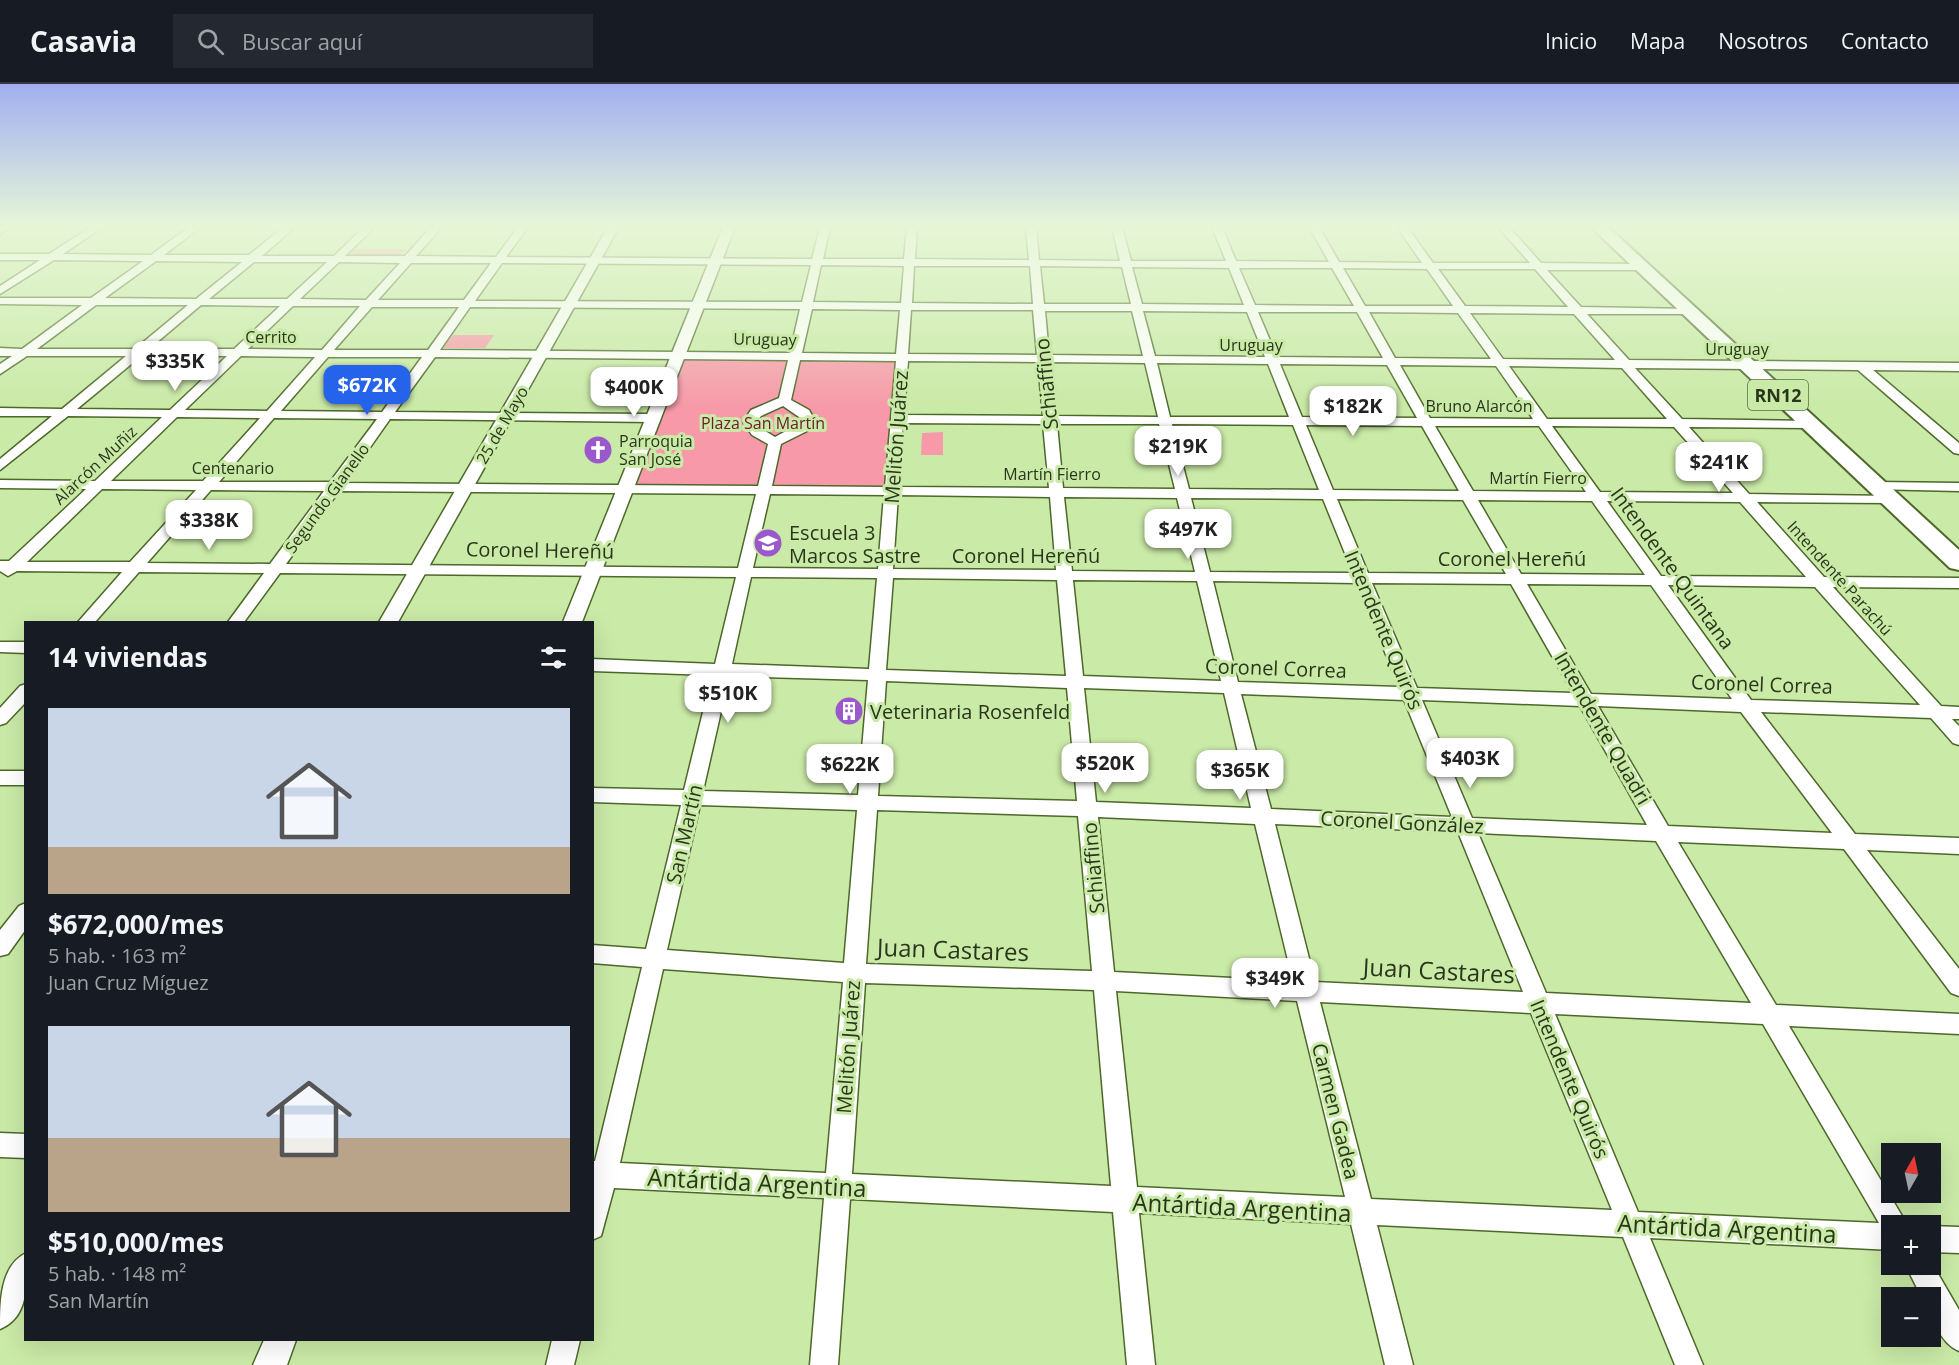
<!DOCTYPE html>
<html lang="es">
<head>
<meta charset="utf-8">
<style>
	:root { --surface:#171b24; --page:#242831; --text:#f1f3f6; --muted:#9ea1a6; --line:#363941; --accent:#2563eb }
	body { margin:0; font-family:"Open Sans",sans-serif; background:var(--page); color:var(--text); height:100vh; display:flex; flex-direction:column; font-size:22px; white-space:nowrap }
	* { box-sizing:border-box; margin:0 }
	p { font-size:20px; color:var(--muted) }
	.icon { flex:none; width:33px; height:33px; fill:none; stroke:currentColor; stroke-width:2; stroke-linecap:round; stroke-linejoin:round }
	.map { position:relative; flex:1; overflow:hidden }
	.side { position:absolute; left:24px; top:537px; width:570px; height:720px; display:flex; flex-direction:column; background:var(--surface); border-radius:0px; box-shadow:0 6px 24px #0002 }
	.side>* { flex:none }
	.needle { width:39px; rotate:9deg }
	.tools { position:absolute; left:1881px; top:1059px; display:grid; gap:12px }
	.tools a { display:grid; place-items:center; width:60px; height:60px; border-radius:0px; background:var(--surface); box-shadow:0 6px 24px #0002; font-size:30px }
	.price { position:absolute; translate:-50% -51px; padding:0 14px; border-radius:12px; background:#fff; color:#222; font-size:20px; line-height:39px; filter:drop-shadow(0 2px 3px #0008) }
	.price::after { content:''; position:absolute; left:50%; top:36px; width:18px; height:14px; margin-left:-9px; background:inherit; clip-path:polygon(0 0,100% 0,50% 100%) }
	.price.current { background:var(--accent); color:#fff }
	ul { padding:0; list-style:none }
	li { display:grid; align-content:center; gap:12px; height:318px; padding:0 24px }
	li span { display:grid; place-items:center; height:186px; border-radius:0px; color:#555 }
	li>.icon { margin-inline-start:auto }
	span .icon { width:108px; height:108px; fill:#fffc; stroke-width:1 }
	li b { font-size:26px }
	h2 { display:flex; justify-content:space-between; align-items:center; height:72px; padding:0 24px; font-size:26px }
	header { display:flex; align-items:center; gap:36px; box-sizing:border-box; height:84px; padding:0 30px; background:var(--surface); border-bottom:2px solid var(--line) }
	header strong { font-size:28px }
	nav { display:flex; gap:33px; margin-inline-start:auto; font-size:21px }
	.search { width:420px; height:54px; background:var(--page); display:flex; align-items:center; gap:15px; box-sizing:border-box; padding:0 21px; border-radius:0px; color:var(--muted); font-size:22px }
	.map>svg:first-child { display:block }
	.green { fill:#f799a9 }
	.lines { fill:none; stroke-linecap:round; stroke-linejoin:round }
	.minor-casing { stroke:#4d6829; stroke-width:3 }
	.tertiary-casing { stroke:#4d6829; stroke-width:3 }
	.trunk-casing { stroke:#4d6829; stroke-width:4 }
	.minor { fill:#fff; fill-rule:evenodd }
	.tertiary { fill:#fff; fill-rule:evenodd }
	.trunk { fill:#fff; fill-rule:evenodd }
	.labels { text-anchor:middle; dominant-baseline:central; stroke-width:6; stroke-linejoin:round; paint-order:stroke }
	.far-street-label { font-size:16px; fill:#2a361c; stroke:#caeaa7 }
	.far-park-label { font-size:16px; fill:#6c1a31; stroke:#caeaa7 }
	.far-poi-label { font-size:16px; fill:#2a361c; stroke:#caeaa7; text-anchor:start }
	.shield { fill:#caeaa7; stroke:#5a6c46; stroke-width:1.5 }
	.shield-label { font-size:18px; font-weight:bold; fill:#2a361c }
	.street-label { font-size:20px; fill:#2a361c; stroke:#caeaa7 }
	.poi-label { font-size:20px; fill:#2a361c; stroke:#caeaa7; text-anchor:start }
	.near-street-label { font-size:24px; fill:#2a361c; stroke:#caeaa7 }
</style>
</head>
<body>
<header>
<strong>Casavia</strong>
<div class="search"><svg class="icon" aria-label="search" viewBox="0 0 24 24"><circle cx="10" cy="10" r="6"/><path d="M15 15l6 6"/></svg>Buscar aquí</div>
<nav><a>Inicio</a><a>Mapa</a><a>Nosotros</a><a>Contacto</a></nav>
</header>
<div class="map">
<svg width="1959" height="1281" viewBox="0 0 1959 1281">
	<rect width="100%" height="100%" fill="#caeaa7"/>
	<g class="green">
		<path d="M356,165h52l-9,7 -49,-1z"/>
		<path d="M453,251h41l-9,13h-42z"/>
		<path d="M679,271l223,3 -10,133 -268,-2z"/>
		<path d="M943,348v23h-22l1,-22z"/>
	</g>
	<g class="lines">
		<g class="minor-casing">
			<g id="minor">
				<path d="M0,143h10l-10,7z"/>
				<path d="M91,143h12l-40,27 88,1 38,-28h12l-37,28h85l34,-28h12l-33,29h72l30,-29h11l-30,29h60l26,-29h11l-26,29 80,1 22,-30h10l-22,30 306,2 8,-32h10l-7,32h81l3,-32h10l-2,32 114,1 -3,-33h10l3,33 81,1 -8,-34h10l9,34h95l-14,-34h10l14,34 93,1 -20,-35h10l20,35 83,1 -25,-36h10l26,36h97l-32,-36h11l32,36 99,1 5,3 -5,3h-93l34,37 111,2v4l-4,1h-101l42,46 330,3v8l-86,-1 86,73v11l-5,-1 -96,-83 -223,-2 47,51 132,2v6l-5,1 -120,-1 60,67 146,2v6l-5,1 -133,-1 67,75 135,1v10l-126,-1 108,119 18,1v12h-7l7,7v19l-6,-2 -22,-25 -170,-6 94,122 104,4v16l-92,-4 92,119v27l-8,-3 -107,-144 -166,-7 98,163 183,9v20l-170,-8 119,200h-16v24l-242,-12 53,127h-28l-52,-128 -246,-12 36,140h-28l-34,-141 -212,-11 16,152h-28l-14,-153 -263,-13 -12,166h-28l14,-167 -210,-10 -13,48 -9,4v-79h3l47,-194 -50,-4v-18l54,4 35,-144 -89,-3v-14l92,2 28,-115 -120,-4v-12l123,5 21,-87 -456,-4 -36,49h-16l36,-49 -125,-1 -44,50h-17l44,-50 -105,-1 -9,5 -8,-5v-10h9l77,-72 -86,-1v-8l95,1 67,-64 -94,-1 -68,54v-11l52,-43h-52v-8l62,1 64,-53h-99l-27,18v-10l12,-8h-12v-8l22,1 60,-44 -82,-1v-6h91l52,-37 -89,-1 -54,34v-8l40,-26h-40v-6h49zM156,177l86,1 -46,37 -91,-1zM254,178h73l-40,37h-78zM339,178l61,1 -34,37 -66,-1zM411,179h80l-27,37h-86zM502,179l309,2 -9,37 -327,-1zM821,181l83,1 -3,37 -88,-1zM914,182h116l3,38 -121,-1zM1040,182l82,1 9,37h-87zM1132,183l97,1 15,37 -102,-1zM1239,184h93l22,38 -99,-1zM1343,184l84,1 26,37h-88zM1438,185h97l33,38 -103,-1zM96,221h92l-53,44h-98zM201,221l79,1 -46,43h-85zM293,222h67l-38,44 -74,-1zM372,223h87l-31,43h-94zM470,223l330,2 -10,44 -350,-3zM812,225l88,1 -4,44 -94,-1zM911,226h122l4,45 -129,-1zM1045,227h87l11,45 -94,-1zM1143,227l104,1 18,45 -110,-1zM1258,228h99l26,46 -106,-1zM1369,228l89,1 33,46 -96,-1zM1470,229l104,1 41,46 -112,-1zM141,272h86l-57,54 -93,-1zM241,272l74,1 -48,54 -82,-1zM328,273h94l-40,55 -101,-1zM435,273l353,3 -9,38 -28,12 -8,12 9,13 16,9 -10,42 -413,-3 45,-64 262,3 6,-4 -6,-4 -257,-2zM800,276l96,1 -11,126 -113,-1 9,-42 26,-13 7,-12 -5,-9 -18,-10zM908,277l130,1 5,54 -139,-1zM1050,278l95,1 13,54 -102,-1zM1157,279l111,1 21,53h-119zM1280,280l107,1 30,53 -115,-1zM1400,281l96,1 37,53 -103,-1zM1509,282l113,2 45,51h-120zM783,322l19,13 -5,6 -22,12 -13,-8 -6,-7 5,-6zM177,333l83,1 -57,63h-92zM274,334l103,1 -47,63h-111zM903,339l140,1 6,64 -150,-1zM1057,340h102l16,65 -112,-1zM1172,340l121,1 26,65 -130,-1zM1306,341l116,1 37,65 -126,-1zM1435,342h104l47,66 -113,-1zM1552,342l122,1 59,66 -133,-1zM102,405l94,1 -66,72h-103zM211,406l113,1 -54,73 -123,-1zM339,407l417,3 -18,74 -452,-4zM770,410l114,1 -6,74 -125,-1zM898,411l152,2 6,73 -163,-1zM1064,413l113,1 18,74 -123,-1zM1191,414l132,1 30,74 -143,-1zM1337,415l126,1 43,74 -138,-1zM1478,416l114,1 53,74 -124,-1zM1607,417l133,1 66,75 -145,-1zM751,493l126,1 -8,91 -137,-5zM893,494l164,2 9,96 -180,-6zM1073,496l124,1 24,100 -138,-5zM1213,497l144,2 42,104 -161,-5zM1372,499l139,1 62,109 -156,-5zM1527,500l124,1 81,114 -141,-5zM1668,501l147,2 105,118 -169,-5zM729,592l139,4 -10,115 -155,-4zM886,597l181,7 10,113 -199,-5zM1084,604l140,5 27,115 -155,-6zM1241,610l163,6 48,117 -181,-8zM1422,616l158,6 67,119 -175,-7zM1598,622l143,6 91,121 -164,-7zM700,721l157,5 -13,153 -177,-13zM877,726l201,6 14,155 -226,-7zM1098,733l157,7 38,157 -179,-9zM1275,740l183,8 65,160 -208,-10zM1478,749l178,8 95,162 -205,-10zM663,885l180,13 -17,191 -206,-10zM865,899l229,7 17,196 -259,-12zM1116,907l181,10 48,196 -208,-10zM1320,918l211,11 81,197 -241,-11zM1555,930l208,10 116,199 -241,-11z"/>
				<path d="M1876,398l83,1v8l-88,-2 -2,-3z"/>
				<path d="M0,558h26v11l-26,-1z"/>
				<path d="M26,600v18l-20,21 -6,2v-17l20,-22z"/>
				<rect x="0" y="687" width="26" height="14"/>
				<path d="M26,819v26l-18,25 -8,2v-26l19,-24z"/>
				<path d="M0,1049l26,1v24l-26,-1z"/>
				<path d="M1930,1142l29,1v26l-29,-1z"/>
				<path d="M1930,1176l29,50v41c-19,-8 -29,-34 -29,-53h-8l-17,-34h25z"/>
				<path d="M552,1256h28l-6,25h-28z"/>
			</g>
		</g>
		<g class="tertiary-casing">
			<g id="tertiary">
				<path d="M608,143h11l-221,395h-19z"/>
				<path d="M723,143h12l-153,395h-19z"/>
				<path d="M26,1169c0,28 5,63 -26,76 0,-27 0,-63 26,-76z"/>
				<path d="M264,1256h32l-9,25h-34z"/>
			</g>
		</g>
		<g class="trunk-casing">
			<path id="trunk" d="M1591,143h17l351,323v20l-9,-2z"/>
		</g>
		<use href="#minor" class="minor"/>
		<use href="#tertiary" class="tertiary"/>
		<use href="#trunk" class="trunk"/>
	</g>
	<linearGradient id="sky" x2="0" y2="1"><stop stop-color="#a1aff1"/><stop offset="0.44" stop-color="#e7f6d7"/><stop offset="1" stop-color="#e7f6d7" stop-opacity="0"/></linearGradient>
	<rect width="1959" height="323" fill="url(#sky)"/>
	<defs>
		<g id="church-disc" transform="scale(1.5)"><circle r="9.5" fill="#9b57cc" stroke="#caeaa7"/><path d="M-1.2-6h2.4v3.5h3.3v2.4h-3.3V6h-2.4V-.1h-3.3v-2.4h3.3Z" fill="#fff"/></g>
		<g id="school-disc" transform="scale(1.5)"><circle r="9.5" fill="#9b57cc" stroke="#caeaa7"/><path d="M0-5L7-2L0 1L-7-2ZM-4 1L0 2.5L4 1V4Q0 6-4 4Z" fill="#fff"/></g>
		<g id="building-disc" transform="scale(1.5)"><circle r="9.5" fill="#9b57cc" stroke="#caeaa7"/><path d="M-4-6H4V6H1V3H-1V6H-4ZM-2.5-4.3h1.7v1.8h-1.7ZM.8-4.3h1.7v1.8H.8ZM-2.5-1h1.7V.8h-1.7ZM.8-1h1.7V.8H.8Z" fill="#fff"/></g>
	</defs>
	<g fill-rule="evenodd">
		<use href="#church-disc" x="598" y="366"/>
		<use href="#school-disc" x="768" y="459"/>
		<use href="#building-disc" x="849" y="627"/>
	</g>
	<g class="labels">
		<g class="far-street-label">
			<text x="271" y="253">Cerrito</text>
			<text transform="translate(765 255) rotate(1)">Uruguay</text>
			<text x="1251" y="261">Uruguay</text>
			<text x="1737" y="265">Uruguay</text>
			<text x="1479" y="322">Bruno Alarcón</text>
			<text transform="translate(502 341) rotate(-60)">25 de Mayo</text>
			<text transform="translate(95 381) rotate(-43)">Alarcón Muñiz</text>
			<text x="233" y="384">Centenario</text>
			<text x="1052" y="390">Martín Fierro</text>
			<text x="1538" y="394">Martín Fierro</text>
			<text transform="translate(327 414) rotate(-54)">Segundo Gianello</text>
			<text transform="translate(1840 494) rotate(48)">Intendente Parachú</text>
		</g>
		<g class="far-park-label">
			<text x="763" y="339">Plaza San Martín</text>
		</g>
		<g class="far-poi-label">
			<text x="619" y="357">Parroquia<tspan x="619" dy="18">San José</tspan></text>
		</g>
		<rect class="shield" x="1748" y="296" width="60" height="30" rx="4.5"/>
		<g class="shield-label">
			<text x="1778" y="311">RN12</text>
		</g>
		<g class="street-label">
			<text transform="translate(1046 300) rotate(-96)">Schiaffino</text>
			<text transform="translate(896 353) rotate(-86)">Melitón Juárez</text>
			<text transform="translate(540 466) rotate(1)">Coronel Hereñú</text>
			<text x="1026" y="471">Coronel Hereñú</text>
			<text x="1512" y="474">Coronel Hereñú</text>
			<text transform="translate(1673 484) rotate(54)">Intendente Quintana</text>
			<text transform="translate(1384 546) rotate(67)">Intendente Quirós</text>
			<text transform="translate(1276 584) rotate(2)">Coronel Correa</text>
			<text transform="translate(1762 600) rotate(2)">Coronel Correa</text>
			<text transform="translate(1603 644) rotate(60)">Intendente Quadri</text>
			<text transform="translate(1402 738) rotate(3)">Coronel González</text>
			<text transform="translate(684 750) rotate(-77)">San Martín</text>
			<text transform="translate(1093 784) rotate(-95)">Schiaffino</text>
			<text transform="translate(848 963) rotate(-86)">Melitón Juárez</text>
			<text transform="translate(1570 995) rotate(67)">Intendente Quirós</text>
			<text transform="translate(1336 1027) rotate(76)">Carmen Gadea</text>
		</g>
		<g class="poi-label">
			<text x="789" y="448">Escuela 3<tspan x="789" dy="23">Marcos Sastre</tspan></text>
			<text x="870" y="627">Veterinaria Rosenfeld</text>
		</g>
		<g class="near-street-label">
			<text transform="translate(953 865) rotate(2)">Juan Castares</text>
			<text transform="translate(1439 886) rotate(3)">Juan Castares</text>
			<text transform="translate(757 1098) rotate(3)">Antártida Argentina</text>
			<text transform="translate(1242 1123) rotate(3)">Antártida Argentina</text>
			<text transform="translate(1727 1144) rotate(3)">Antártida Argentina</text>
		</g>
	</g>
</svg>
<div class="tools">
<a><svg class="needle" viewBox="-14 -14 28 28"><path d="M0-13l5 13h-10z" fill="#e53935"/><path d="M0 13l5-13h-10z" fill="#9ea1a6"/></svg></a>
<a>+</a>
<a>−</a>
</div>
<b class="price" style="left:175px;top:308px">$335K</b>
<b class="price current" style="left:367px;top:332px">$672K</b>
<b class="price" style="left:634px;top:334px">$400K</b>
<b class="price" style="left:1353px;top:353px">$182K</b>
<b class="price" style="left:1178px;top:393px">$219K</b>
<b class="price" style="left:1719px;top:409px">$241K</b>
<b class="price" style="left:209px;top:467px">$338K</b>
<b class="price" style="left:1188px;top:476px">$497K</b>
<b class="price" style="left:728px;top:640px">$510K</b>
<b class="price" style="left:1470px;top:705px">$403K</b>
<b class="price" style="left:1105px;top:710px">$520K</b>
<b class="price" style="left:850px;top:711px">$622K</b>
<b class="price" style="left:1240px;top:717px">$365K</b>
<b class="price" style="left:1275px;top:925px">$349K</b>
<section class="side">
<h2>14 viviendas<svg class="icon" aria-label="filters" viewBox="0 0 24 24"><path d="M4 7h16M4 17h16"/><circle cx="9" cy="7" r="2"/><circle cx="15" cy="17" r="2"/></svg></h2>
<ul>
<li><span style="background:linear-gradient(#c9d6e8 75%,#b9a48a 0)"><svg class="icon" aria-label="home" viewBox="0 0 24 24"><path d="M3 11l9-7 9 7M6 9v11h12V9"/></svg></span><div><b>$672,000/mes</b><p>5 hab. · 163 m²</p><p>Juan Cruz Míguez</p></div></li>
<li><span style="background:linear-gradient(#c9d6e8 60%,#b9a48a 0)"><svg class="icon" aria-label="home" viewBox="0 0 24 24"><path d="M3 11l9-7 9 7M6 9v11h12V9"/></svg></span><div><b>$510,000/mes</b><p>5 hab. · 148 m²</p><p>San Martín</p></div></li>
</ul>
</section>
</div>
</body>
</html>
